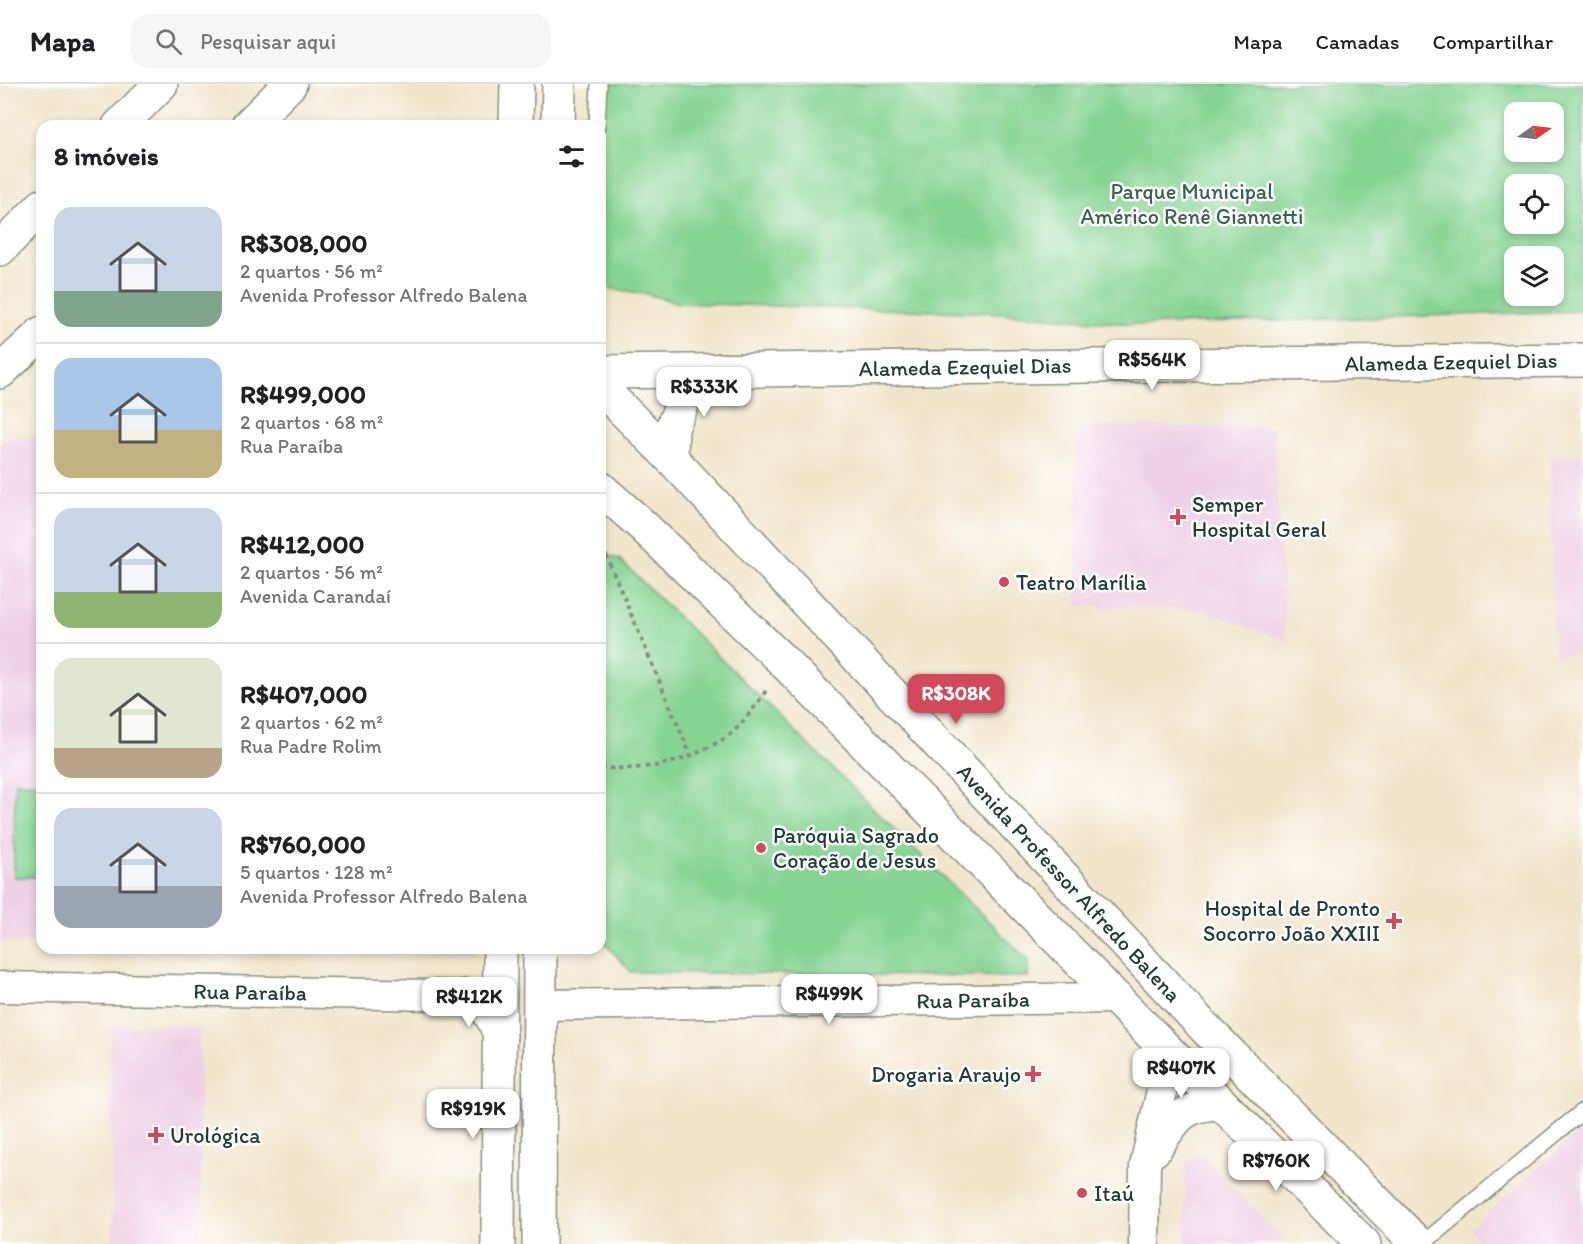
<!DOCTYPE html>
<html lang="pt">
<head>
<meta charset="utf-8">
<style>
	:root { --surface:#fff; --page:#f6f6f6; --text:#202124; --muted:#757577; --line:#e0e0e0; --accent:#d1495b }
	body { margin:0; font-family:Itim,sans-serif; background:var(--page); color:var(--text); height:100vh; display:flex; flex-direction:column; font-size:22px; white-space:nowrap }
	* { box-sizing:border-box; margin:0 }
	p { font-size:20px; color:var(--muted) }
	.icon { flex:none; width:33px; height:33px; fill:none; stroke:currentColor; stroke-width:2; stroke-linecap:round; stroke-linejoin:round }
	.map { position:relative; flex:1; overflow:hidden }
	.panel { position:absolute; left:36px; top:36px; width:570px; height:834px; display:flex; flex-direction:column; background:var(--surface); border-radius:18px; box-shadow:0 3px 9px #0003 }
	.panel>* { flex:none }
	.needle { width:39px; rotate:76deg }
	.fabs { position:absolute; left:1504px; top:18px; display:grid; gap:12px }
	.fabs a { display:grid; place-items:center; width:60px; height:60px; border-radius:12px; background:var(--surface); box-shadow:0 3px 9px #0003; font-size:30px }
	.price { position:absolute; translate:-50% -51px; padding:0 14px; border-radius:12px; background:#fff; color:#222; font-size:20px; line-height:39px; filter:drop-shadow(0 2px 3px #0008) }
	.price::after { content:''; position:absolute; left:50%; top:36px; width:18px; height:14px; margin-left:-9px; background:inherit; clip-path:polygon(0 0,100% 0,50% 100%) }
	.price.selected { background:var(--accent); color:#fff }
	ul { padding:0; list-style:none }
	li { display:flex; align-items:center; gap:18px; height:150px; padding:0 18px }
	li+li { border-top:2px solid var(--line) }
	li span { display:grid; place-items:center; flex:none; width:168px; height:120px; border-radius:18px; color:#555 }
	li>.icon { margin-inline-start:auto }
	span .icon { width:72px; height:72px; fill:#fffc; stroke-width:1 }
	li b { font-size:26px }
	h2 { display:flex; justify-content:space-between; align-items:center; height:72px; padding:0 18px; font-size:26px }
	header { display:flex; align-items:center; gap:36px; box-sizing:border-box; height:84px; padding:0 30px; background:var(--surface); border-bottom:2px solid var(--line) }
	header strong { font-size:28px }
	nav { display:flex; gap:33px; margin-inline-start:auto; font-size:21px }
	.search { width:420px; height:54px; background:var(--page); display:flex; align-items:center; gap:15px; box-sizing:border-box; padding:0 21px; border-radius:18px; color:var(--muted); font-size:22px }
	.map>svg:first-child { display:block }
	.built { fill:#efd0e6 }
	.green { fill:#86d493; stroke:#528864; stroke-width:1.5; fill-rule:evenodd }
	.lines { fill:none; stroke-linecap:round; stroke-linejoin:round }
	.lane-casing { stroke:#88917f; stroke-width:18 }
	.street-casing { stroke:#88917f; stroke-width:33 }
	.secondary-casing { stroke:#88917f; stroke-width:36 }
	.path { stroke:#88917f; stroke-width:4; stroke-dasharray:4.5 4.5; stroke-linecap:butt }
	.lane { stroke:#fff; stroke-width:15 }
	.street { stroke:#fff; stroke-width:30 }
	.secondary { stroke:#fff; stroke-width:33 }
	.poi-dot { fill:#d1495b; stroke:#fff; stroke-width:2 }
	.labels { text-anchor:middle; dominant-baseline:central; stroke-width:5; stroke-linejoin:round; paint-order:stroke }
	.park-label { font-size:22px; fill:#39634c; stroke:#fff }
	.street-label { font-size:22px; fill:#1f3d34; stroke:#fff }
	.poi-label { font-size:22px; fill:#1f3d34; stroke:#fff; text-anchor:start }
</style>
</head>
<body>
<header>
<strong>Mapa</strong>
<div class="search"><svg class="icon" aria-label="search" viewBox="0 0 24 24"><circle cx="10" cy="10" r="6"/><path d="M15 15l6 6"/></svg>Pesquisar aqui</div>
<nav><a>Mapa</a><a>Camadas</a><a>Compartilhar</a></nav>
</header>
<div class="map">
<svg width="1583" height="1160" viewBox="0 0 1583 1160">
	<rect width="100%" height="100%" fill="#fff"/>
	<filter id="ink" filterUnits="userSpaceOnUse"><feTurbulence type="fractalNoise" baseFrequency=".0167" numOctaves="2"/><feDisplacementMap in="SourceGraphic" scale="12" xChannelSelector="R" yChannelSelector="G"/><feConvolveMatrix kernelMatrix="1 2 1 2 8 2 1 2 1" color-interpolation-filters="sRGB"/></filter>
	<filter id="wash" filterUnits="userSpaceOnUse"><feTurbulence type="fractalNoise" baseFrequency=".008" numOctaves="4" result="noise"/><feDisplacementMap in="SourceGraphic" scale="24" xChannelSelector="R" yChannelSelector="G"/><feGaussianBlur stdDeviation="1.35" result="paint"/><feColorMatrix in="noise" values="0 0 0 0 0 0 0 0 0 0 0 0 0 0 0 0 0 1.4 0 .05"/><feComposite in="paint" operator="in"/></filter>
	<g filter="url(#wash)">
		<rect width="100%" height="100%" fill="#f1e5ca"/>
		<g class="built">
			<path d="M1077,342l197,1 12,214 -83,-31 -126,-4z"/>
			<path d="M7,354h35v505l-42,-1v-498z"/>
			<path d="M1583,370v200l-29,1 -5,-200z"/>
			<path d="M262,864h216l-7,5z"/>
			<path d="M110,942h89l3,218h-89z"/>
			<path d="M1583,1044v116h-101l-13,-14z"/>
			<path d="M1199,1069l88,91h-102v-80z"/>
		</g>
		<g class="green">
			<path d="M595,0h988v227l-441,14 -141,-12 -323,-10 -31,-9 -35,-5 -12,-12v-151zM1515,28h39v40h-39zM1515,100h39v40h-39zM1515,172h39v40h-39z"/>
			<path d="M606,471l13,4 410,402 -1,16 -397,-5 -26,-29 -5,-380z"/>
			<path d="M15,698l27,1v94h-28z"/>
		</g>
	</g>
	<g filter="url(#ink)">
		<g class="lines">
			<g class="lane-casing">
				<g id="lane">
					<path d="M597,42l2,-42"/>
					<path d="M1422,1160l161,-133"/>
				</g>
			</g>
			<g class="street-casing">
				<g id="street">
					<path d="M0,903l488,9"/>
					<path d="M540,921l578,-7"/>
					<path d="M1155,1067c23,-33 25,-45 68,-47"/>
					<path d="M1144,1160l1,-78 19,-85 10,-24"/>
				</g>
			</g>
			<g class="secondary-casing">
				<g id="secondary">
					<path d="M119,42l42,-42"/>
					<path d="M248,42l42,-42"/>
					<path d="M516,42l1,-42"/>
					<path d="M558,42l1,-42"/>
					<path d="M0,165l42,-43"/>
					<path d="M0,288l42,-39"/>
					<path d="M600,288l983,-12"/>
					<path d="M600,303l71,71 533,569 214,217"/>
					<path d="M671,374l1,-30 15,-35 34,-23"/>
					<path d="M600,404l43,38 143,138 388,393 190,187"/>
					<path d="M465,912c22,10 27,17 35,40"/>
					<path d="M498,1160l2,-296"/>
					<path d="M539,1160l1,-296"/>
				</g>
			</g>
			<g class="path">
				<path d="M606,471l85,201"/>
				<path d="M600,684c40,1 68,0 105,-19 11,-6 22,-11 31,-20 12,-12 22,-27 32,-41"/>
			</g>
			<use href="#lane" class="lane"/>
			<use href="#street" class="street"/>
			<use href="#secondary" class="secondary"/>
		</g>
	</g>
	<g class="poi-dot">
		<path d="M1175 424h6v6h6v6h-6v6h-6v-6h-6v-6h6z"/>
		<circle cx="1004" cy="498" r="6"/>
		<circle cx="761" cy="764" r="6"/>
		<path d="M1391 828h6v6h6v6h-6v6h-6v-6h-6v-6h6z"/>
		<path d="M1030 981h6v6h6v6h-6v6h-6v-6h-6v-6h6z"/>
		<path d="M153 1042h6v6h6v6h-6v6h-6v-6h-6v-6h6z"/>
		<circle cx="1082" cy="1109" r="6"/>
	</g>
	<g class="labels">
		<g class="park-label">
			<text x="1192" y="107">Parque Municipal<tspan x="1192" dy="25">Américo Renê Giannetti</tspan></text>
		</g>
		<g class="street-label">
			<text transform="translate(1451 278) rotate(-1)">Alameda Ezequiel Dias</text>
			<text transform="translate(965 283) rotate(-1)">Alameda Ezequiel Dias</text>
			<text transform="translate(1069 799) rotate(47)">Avenida Professor Alfredo Balena</text>
			<text transform="translate(250 908) rotate(1)">Rua Paraíba</text>
			<text transform="translate(973 916) rotate(-1)">Rua Paraíba</text>
		</g>
		<g class="poi-label">
			<text x="1192" y="420">Semper<tspan x="1192" dy="25">Hospital Geral</tspan></text>
			<text x="1016" y="498">Teatro Marília</text>
			<text x="773" y="751">Paróquia Sagrado<tspan x="773" dy="25">Coração de Jesus</tspan></text>
			<text x="1380" y="824" text-anchor="end">Hospital de Pronto<tspan x="1380" dy="25">Socorro João XXIII</tspan></text>
			<text x="1021" y="990" text-anchor="end">Drogaria Araujo</text>
			<text x="170" y="1051">Urológica</text>
			<text x="1094" y="1109">Itaú</text>
		</g>
	</g>
</svg>
<div class="fabs">
<a><svg class="needle" viewBox="-14 -14 28 28"><path d="M0-13l5 13h-10z" fill="#e53935"/><path d="M0 13l5-13h-10z" fill="#757577"/></svg></a>
<a><svg class="icon" aria-label="locate" viewBox="0 0 24 24"><circle cx="12" cy="12" r="6"/><path d="M12 2v4M12 18v4M2 12h4M18 12h4"/></svg></a>
<a><svg class="icon" aria-label="layers" viewBox="0 0 24 24"><path d="M12 4l9 5-9 5-9-5zM3 14l9 5 9-5"/></svg></a>
</div>
<b class="price" style="left:1152px;top:307px">R$564K</b>
<b class="price" style="left:704px;top:334px">R$333K</b>
<b class="price selected" style="left:956px;top:641px">R$308K</b>
<b class="price" style="left:829px;top:941px">R$499K</b>
<b class="price" style="left:469px;top:944px">R$412K</b>
<b class="price" style="left:1181px;top:1015px">R$407K</b>
<b class="price" style="left:473px;top:1056px">R$919K</b>
<b class="price" style="left:1276px;top:1108px">R$760K</b>
<section class="panel">
<h2>8 imóveis<svg class="icon" aria-label="filters" viewBox="0 0 24 24"><path d="M4 7h16M4 17h16"/><circle cx="9" cy="7" r="2"/><circle cx="15" cy="17" r="2"/></svg></h2>
<ul>
<li><span style="background:linear-gradient(#c9d6e8 70%,#7fa58c 0)"><svg class="icon" aria-label="home" viewBox="0 0 24 24"><path d="M3 11l9-7 9 7M6 9v11h12V9"/></svg></span><div><b>R$308,000</b><p>2 quartos · 56 m²</p><p>Avenida Professor Alfredo Balena</p></div></li>
<li><span style="background:linear-gradient(#a9c7e8 60%,#c2b280 0)"><svg class="icon" aria-label="home" viewBox="0 0 24 24"><path d="M3 11l9-7 9 7M6 9v11h12V9"/></svg></span><div><b>R$499,000</b><p>2 quartos · 68 m²</p><p>Rua Paraíba</p></div></li>
<li><span style="background:linear-gradient(#c9d6e8 70%,#8fb573 0)"><svg class="icon" aria-label="home" viewBox="0 0 24 24"><path d="M3 11l9-7 9 7M6 9v11h12V9"/></svg></span><div><b>R$412,000</b><p>2 quartos · 56 m²</p><p>Avenida Carandaí</p></div></li>
<li><span style="background:linear-gradient(#dfe7d0 75%,#b9a48a 0)"><svg class="icon" aria-label="home" viewBox="0 0 24 24"><path d="M3 11l9-7 9 7M6 9v11h12V9"/></svg></span><div><b>R$407,000</b><p>2 quartos · 62 m²</p><p>Rua Padre Rolim</p></div></li>
<li><span style="background:linear-gradient(#c9d6e8 65%,#9aa5b1 0)"><svg class="icon" aria-label="home" viewBox="0 0 24 24"><path d="M3 11l9-7 9 7M6 9v11h12V9"/></svg></span><div><b>R$760,000</b><p>5 quartos · 128 m²</p><p>Avenida Professor Alfredo Balena</p></div></li>
</ul>
</section>
</div>
</body>
</html>
